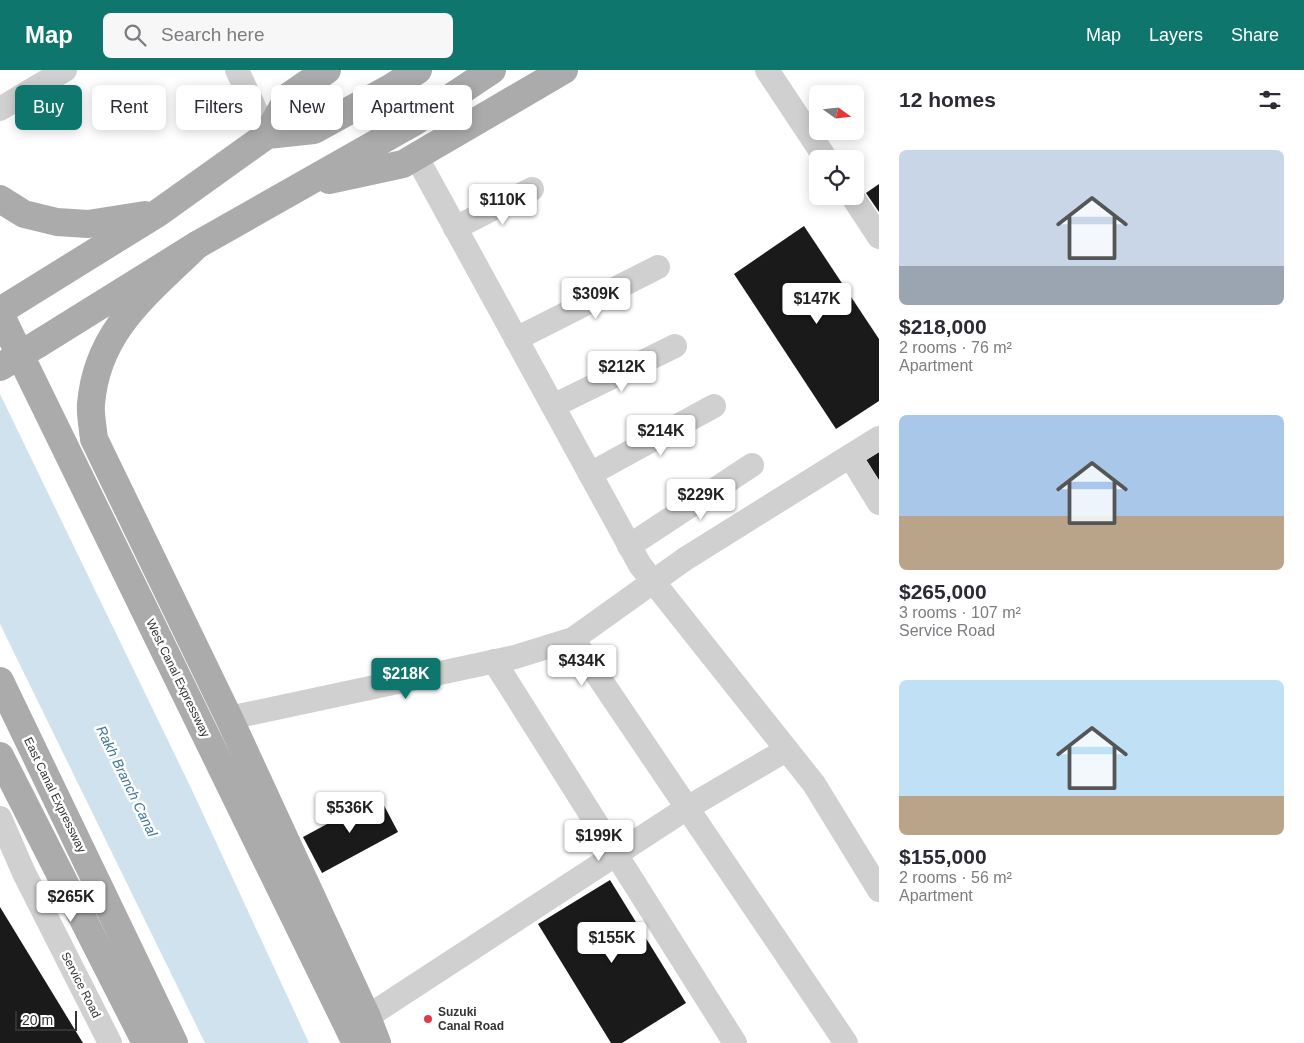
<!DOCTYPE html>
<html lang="en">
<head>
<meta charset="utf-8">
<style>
	:root { --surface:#fff; --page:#f7f7f7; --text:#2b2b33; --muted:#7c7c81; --accent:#0f766e }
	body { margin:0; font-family:Helvetica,sans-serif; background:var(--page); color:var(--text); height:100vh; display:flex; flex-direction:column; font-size:19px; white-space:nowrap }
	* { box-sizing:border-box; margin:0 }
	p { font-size:16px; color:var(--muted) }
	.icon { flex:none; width:28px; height:28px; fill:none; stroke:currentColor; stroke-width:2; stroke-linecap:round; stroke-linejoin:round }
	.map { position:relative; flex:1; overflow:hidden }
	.details { display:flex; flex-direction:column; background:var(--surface); width:425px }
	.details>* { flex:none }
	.hud { position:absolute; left:15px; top:15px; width:475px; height:45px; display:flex; gap:10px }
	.needle { width:32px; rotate:105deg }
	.controls { position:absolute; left:809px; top:15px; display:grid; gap:10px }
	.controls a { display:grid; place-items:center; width:55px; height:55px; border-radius:8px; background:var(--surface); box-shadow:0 2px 12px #0003; font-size:25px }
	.scale { position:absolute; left:15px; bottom:12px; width:62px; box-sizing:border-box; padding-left:5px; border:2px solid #333; border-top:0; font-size:14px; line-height:18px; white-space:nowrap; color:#333; -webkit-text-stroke:4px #fff; paint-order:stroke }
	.price { position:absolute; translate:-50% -42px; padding:0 11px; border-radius:5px; background:#fff; color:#222; font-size:16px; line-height:32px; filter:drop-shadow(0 1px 2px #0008) }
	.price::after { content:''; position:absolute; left:50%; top:30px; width:15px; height:11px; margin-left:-8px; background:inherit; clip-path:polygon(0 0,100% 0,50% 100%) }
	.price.active { background:var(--accent); color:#fff }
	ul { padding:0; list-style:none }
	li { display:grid; align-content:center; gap:10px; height:265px; padding:0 20px }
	li span { display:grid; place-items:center; height:155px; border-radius:8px; color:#555 }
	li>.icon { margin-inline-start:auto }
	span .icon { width:90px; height:90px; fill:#fffc; stroke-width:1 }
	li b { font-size:21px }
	h2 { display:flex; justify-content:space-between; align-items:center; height:60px; padding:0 20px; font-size:21px }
	.pill { padding:0 18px; border-radius:8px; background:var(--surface); box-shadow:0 2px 12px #0003; font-size:18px; line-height:45px }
	.pill.active { background:var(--accent); color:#fff }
	header { display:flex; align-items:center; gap:30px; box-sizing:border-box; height:70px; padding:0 25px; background:var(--accent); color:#fff }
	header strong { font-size:24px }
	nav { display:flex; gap:28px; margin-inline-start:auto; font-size:18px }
	.search { width:350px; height:45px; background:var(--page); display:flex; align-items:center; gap:12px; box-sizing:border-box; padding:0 18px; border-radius:8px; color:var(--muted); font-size:19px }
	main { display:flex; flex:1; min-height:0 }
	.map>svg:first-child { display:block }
	.water { fill:#cfe2ee }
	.building { fill:#1a1a1a }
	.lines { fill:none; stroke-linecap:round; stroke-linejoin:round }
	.minor { stroke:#d0d0d0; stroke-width:24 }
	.major { stroke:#ababab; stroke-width:28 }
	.major-bridge { stroke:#ababab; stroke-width:28 }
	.poi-dot { fill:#e63946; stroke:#fff; stroke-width:2 }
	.labels { text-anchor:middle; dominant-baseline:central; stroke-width:5; stroke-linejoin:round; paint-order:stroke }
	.street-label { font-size:12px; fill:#333; stroke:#fff }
	.poi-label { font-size:12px; font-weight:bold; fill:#333; stroke:#fff; text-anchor:start }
	.water-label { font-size:14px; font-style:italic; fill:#3f7597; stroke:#fff }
</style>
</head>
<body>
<header>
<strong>Map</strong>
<div class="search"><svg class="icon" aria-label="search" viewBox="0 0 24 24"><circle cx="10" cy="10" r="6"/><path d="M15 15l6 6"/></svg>Search here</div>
<nav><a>Map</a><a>Layers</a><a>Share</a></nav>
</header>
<main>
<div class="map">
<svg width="879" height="973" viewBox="0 0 879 973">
	<rect width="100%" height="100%" fill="#fff"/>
	<path class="water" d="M0,324l191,394 118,255h-104l-205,-419z"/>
	<g class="building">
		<path d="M879,114v28l-13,-19z"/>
		<path d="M804,156l75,113v62l-43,28 -102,-155z"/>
		<path d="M879,382v28l-13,-20z"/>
		<path d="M379,726l19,36 -76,41 -19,-36z"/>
		<path d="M610,810l76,123 -64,40h-11l-73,-119z"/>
		<path d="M0,837l83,136h-83z"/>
	</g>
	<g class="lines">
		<g class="minor">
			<path d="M237,0l30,65"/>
			<path d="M767,0l59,89"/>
			<path d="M0,39l65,-39"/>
			<path d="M416,86l224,409 174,219 65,106"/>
			<path d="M852,126l27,41"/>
			<path d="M455,158l77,-39"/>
			<path d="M516,269l142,-72"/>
			<path d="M553,336l122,-60"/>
			<path d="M850,386l29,47"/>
			<path d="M590,404l124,-68"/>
			<path d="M629,476l123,-81"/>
			<path d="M494,591l241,382"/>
			<path d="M229,648l286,-61 58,-18"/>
			<path d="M0,748l24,55 86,170"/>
			<path d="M367,947l320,-209 99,-58"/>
			<path d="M846,973l-273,-404 112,-80 194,-121"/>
		</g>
		<g class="major">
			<path d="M267,65l22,-39 38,-26"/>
			<path d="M329,110l74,-16 161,-94"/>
			<path d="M0,129l24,15 33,8 31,2 57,-9"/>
			<path d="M197,175c-49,48 -100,85 -106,159 -1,11 2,24 3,35l135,279 138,299 10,26"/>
			<path d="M0,241l158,-98 109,-78 47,-5 78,-43 26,-17"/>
			<path d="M0,244l356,729"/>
			<path d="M38,274l159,-99 217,-123 78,-52"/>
			<path d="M0,611l174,362"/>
			<path d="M0,686l146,287"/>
		</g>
		<path class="major-bridge" d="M0,297l38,-23"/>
	</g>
	<circle class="poi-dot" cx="428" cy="949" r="5"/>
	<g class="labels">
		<g class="street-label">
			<text transform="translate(178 608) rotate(64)">West Canal Expressway</text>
			<text transform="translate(55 725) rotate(64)">East Canal Expressway</text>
			<text transform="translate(81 915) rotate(63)">Service Road</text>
		</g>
		<g class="poi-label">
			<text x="438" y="942">Suzuki<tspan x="438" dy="14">Canal Road</tspan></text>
		</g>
		<g class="water-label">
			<text transform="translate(127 711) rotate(64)">Rakh Branch Canal</text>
		</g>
	</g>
</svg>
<div class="controls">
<a><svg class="needle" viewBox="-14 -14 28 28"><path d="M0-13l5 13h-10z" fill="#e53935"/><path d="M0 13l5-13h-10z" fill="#7c7c81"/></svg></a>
<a><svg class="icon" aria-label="locate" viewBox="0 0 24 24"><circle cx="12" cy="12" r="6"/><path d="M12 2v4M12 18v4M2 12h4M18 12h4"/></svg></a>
</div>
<div class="scale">20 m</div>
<b class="price" style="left:503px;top:156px">$110K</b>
<b class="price" style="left:596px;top:250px">$309K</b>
<b class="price" style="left:817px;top:255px">$147K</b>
<b class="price" style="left:622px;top:323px">$212K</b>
<b class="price" style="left:661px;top:387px">$214K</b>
<b class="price" style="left:701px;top:451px">$229K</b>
<b class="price" style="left:582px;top:617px">$434K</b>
<b class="price active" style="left:406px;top:630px">$218K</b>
<b class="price" style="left:350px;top:764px">$536K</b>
<b class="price" style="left:599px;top:792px">$199K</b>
<b class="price" style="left:71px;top:853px">$265K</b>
<b class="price" style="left:612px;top:894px">$155K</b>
<div class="hud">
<a class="pill active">Buy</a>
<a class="pill">Rent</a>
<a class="pill">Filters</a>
<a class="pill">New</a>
<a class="pill">Apartment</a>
</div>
</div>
<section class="details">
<h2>12 homes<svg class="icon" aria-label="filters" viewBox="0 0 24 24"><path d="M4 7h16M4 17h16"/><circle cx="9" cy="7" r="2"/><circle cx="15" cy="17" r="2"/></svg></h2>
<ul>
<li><span style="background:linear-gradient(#c9d6e8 75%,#9aa5b1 0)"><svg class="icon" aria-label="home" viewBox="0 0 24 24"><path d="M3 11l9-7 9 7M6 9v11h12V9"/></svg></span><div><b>$218,000</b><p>2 rooms · 76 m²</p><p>Apartment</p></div></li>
<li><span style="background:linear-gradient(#a9c7e8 65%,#b9a48a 0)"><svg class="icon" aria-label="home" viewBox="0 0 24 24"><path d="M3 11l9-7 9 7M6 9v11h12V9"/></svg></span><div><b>$265,000</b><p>3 rooms · 107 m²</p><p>Service Road</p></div></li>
<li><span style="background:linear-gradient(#bfe0f5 75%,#b9a48a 0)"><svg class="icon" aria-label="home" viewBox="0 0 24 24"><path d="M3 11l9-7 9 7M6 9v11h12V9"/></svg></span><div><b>$155,000</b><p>2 rooms · 56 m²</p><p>Apartment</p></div></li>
</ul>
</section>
</main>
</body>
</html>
